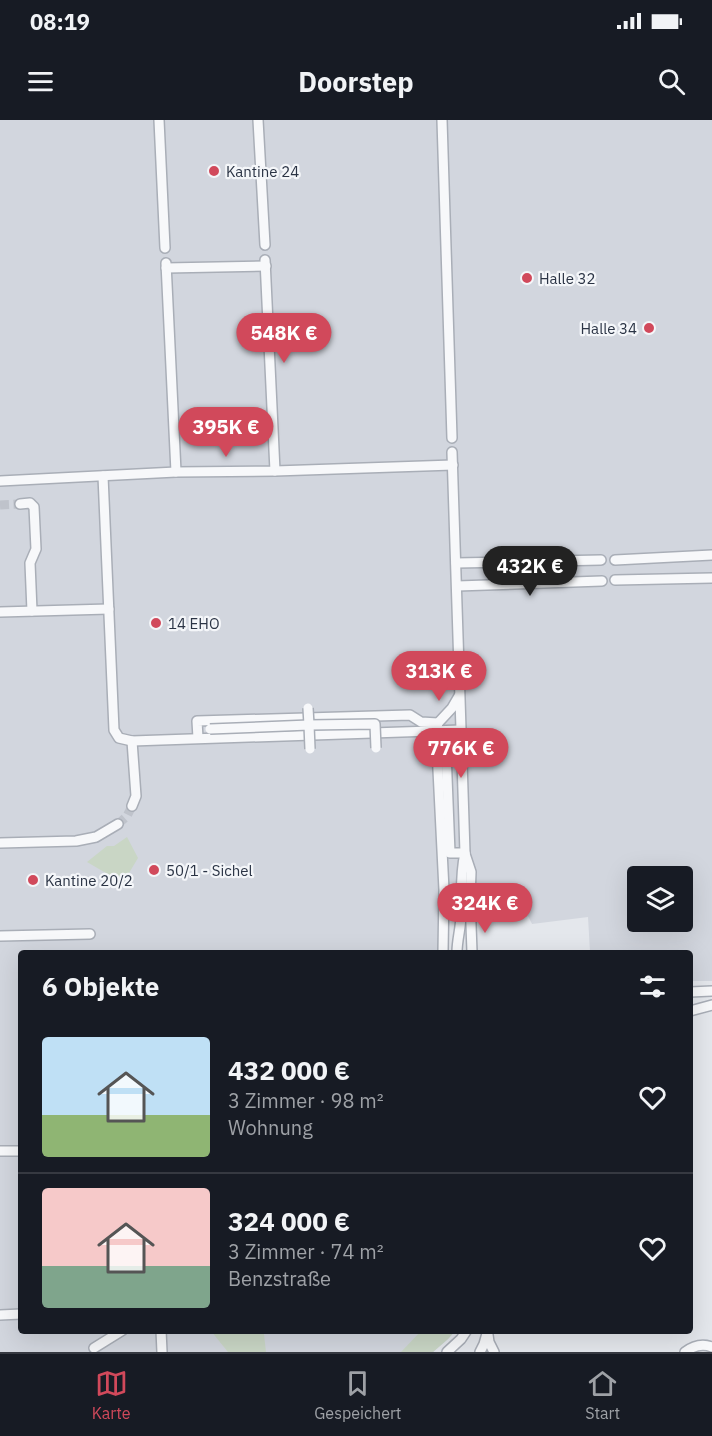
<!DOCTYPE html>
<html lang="de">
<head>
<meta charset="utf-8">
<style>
	:root { --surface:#171b24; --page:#242831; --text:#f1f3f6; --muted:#9ea1a6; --line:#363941; --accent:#d1495b }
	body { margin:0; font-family:"IBM Plex Sans",sans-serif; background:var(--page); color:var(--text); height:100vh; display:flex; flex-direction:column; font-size:22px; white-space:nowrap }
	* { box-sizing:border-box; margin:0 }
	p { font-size:20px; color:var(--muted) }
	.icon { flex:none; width:33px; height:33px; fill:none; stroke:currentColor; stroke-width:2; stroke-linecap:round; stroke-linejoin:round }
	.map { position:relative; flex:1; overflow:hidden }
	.panel { position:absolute; left:18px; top:830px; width:675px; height:384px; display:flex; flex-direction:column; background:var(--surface); border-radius:6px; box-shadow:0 6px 24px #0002 }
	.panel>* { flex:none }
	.controls { position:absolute; left:627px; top:746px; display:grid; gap:12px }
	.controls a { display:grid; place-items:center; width:66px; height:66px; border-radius:6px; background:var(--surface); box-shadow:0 6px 24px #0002; font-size:30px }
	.price { position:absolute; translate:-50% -51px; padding:0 14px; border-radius:21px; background:var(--accent); color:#fff; font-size:20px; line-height:39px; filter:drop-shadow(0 2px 3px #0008) }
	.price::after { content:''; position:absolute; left:50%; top:36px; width:18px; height:14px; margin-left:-9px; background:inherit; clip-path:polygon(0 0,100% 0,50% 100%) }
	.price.on { background:#222; color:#fff }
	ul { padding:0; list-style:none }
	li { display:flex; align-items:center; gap:18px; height:150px; padding:0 24px }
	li+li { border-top:2px solid var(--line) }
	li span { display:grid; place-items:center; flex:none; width:168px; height:120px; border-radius:6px; color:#555 }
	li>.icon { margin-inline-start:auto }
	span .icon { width:72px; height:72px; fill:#fffc; stroke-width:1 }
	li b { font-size:26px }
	h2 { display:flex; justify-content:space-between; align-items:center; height:72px; padding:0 24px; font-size:26px }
	.status { display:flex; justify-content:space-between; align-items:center; height:42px; padding:0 30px; background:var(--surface); direction:ltr }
	.status svg { height:16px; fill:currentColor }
	header { display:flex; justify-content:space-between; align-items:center; height:78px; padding:0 24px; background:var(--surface); font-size:27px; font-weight:700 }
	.menu { display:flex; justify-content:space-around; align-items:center; height:84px; border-top:2px solid var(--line); background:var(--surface); font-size:16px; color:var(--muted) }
	.menu a { display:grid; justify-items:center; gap:3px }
	.menu .on { color:var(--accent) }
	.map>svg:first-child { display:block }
	.built { fill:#d2d6de; fill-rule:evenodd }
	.green { fill:#c9d6c5 }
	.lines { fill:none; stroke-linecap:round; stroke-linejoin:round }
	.minor-tunnel { stroke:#bfc3cb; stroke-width:9; stroke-dasharray:9 4.5; stroke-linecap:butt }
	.minor-casing { stroke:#a9aeb7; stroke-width:12 }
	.minor { stroke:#f7f8fa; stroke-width:9 }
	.minor-bridge-casing { stroke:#a9aeb7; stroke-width:12; stroke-linecap:butt }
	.minor-bridge { stroke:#f7f8fa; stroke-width:9 }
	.poi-dot { fill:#d1495b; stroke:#f4f6f9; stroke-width:2 }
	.labels { text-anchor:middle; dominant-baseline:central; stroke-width:4.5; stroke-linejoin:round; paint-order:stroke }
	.poi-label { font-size:15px; fill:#2b3445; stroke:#f4f6f9; text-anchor:start }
</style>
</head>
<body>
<div class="status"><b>08:19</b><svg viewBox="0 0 49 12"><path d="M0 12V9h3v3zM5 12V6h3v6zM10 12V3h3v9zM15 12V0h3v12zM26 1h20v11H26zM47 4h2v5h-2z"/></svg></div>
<header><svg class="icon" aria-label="menu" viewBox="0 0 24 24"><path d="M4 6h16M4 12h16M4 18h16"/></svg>Doorstep<svg class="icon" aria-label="search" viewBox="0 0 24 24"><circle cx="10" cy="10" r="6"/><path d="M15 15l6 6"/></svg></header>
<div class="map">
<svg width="712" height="1232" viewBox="0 0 712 1232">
	<rect width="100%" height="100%" fill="#e4e7ec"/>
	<path class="built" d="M0,0h712v861h-22v-29h-100l-2,-35 -56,7 -4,-8 -11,4h-20v-5h-16l-3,-2v-16l-22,2 1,18h-9l1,35h-428v378l434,1 -7,8 -15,13h-433zM638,756h44v45h-44z"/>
	<g class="green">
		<path d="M127,717l11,21 -15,25 -36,-21 20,-16h7z"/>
		<path d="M422,1210h33v1l-7,8 -15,13h-32z"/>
		<path d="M211,1211h45l8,3 2,18h-38z"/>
	</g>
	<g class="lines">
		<g class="minor-tunnel">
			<path d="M0,385l20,-1"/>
			<path d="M118,704l9,-8 5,-10"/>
		</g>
		<g class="minor-casing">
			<g id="minor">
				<path d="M159,0l6,128"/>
				<path d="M258,0l7,125"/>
				<path d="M442,0l10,318"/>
				<path d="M265,140l10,211"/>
				<path d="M166,143l10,209"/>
				<path d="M166,148l100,-2"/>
				<path d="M452,332l13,401c-5,22 -3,40 -4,62 0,12 -4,25 -4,37"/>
				<path d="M103,356l11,254 5,8 13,3 329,-11"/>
				<path d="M0,361l176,-9 99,-1 178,-6"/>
				<path d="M20,384l10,-1 4,4 2,42 -6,14 2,48"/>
				<path d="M615,440l97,-5"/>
				<path d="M456,443l145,-3"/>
				<path d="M615,460l97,-2"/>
				<path d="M457,466l145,-5"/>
				<path d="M0,492l109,-3"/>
				<path d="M198,618l-1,-17 213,-6 11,7 17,1"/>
				<path d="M436,619c7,2 9,5 10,13l4,101h15"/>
				<path d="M132,621l4,55 -4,10"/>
				<path d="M0,723l76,-2 20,-4 22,-13"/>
				<path d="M465,734l6,18 -1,26 2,54"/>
				<path d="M0,816l90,-2"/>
				<path d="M443,832l1,-62 -8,-160 2,-7 14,-15 7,-12"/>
				<path d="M690,872l22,-1"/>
				<path d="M690,891l22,-6"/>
				<path d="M0,1031h21"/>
				<path d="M0,1195l21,-1"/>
				<path d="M161,1210l1,22"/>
				<path d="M488,1215l1,7 5,10"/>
				<path d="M94,1228l29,-18"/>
				<path d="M447,1232l14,-13 6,-9"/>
				<path d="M480,1232l4,-8 4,-14"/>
				<path d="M685,1232c8,-6 17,-9 27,-5"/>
			</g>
		</g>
		<use href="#minor" class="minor"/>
		<g class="minor-bridge-casing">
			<g id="minor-bridge">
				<path d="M308,588l1,17 66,-1 1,24"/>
				<path d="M210,609l99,-4 1,24"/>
			</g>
		</g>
		<use href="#minor-bridge" class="minor-bridge"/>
	</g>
	<g class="poi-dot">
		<circle cx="214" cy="51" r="6"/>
		<circle cx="527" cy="158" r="6"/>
		<circle cx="649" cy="208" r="6"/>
		<circle cx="156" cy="503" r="6"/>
		<circle cx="154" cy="750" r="6"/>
		<circle cx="33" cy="760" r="6"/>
	</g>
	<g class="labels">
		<g class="poi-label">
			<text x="226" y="51">Kantine 24</text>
			<text x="539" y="158">Halle 32</text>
			<text x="637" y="208" text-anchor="end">Halle 34</text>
			<text x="168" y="503">14 EHO</text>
			<text x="166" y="750">50/1 - Sichel</text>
			<text x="45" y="760">Kantine 20/2</text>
		</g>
	</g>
</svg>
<div class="controls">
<a><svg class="icon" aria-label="layers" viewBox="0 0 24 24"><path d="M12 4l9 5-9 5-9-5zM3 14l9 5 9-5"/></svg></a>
</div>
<b class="price" style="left:284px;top:244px">548K €</b>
<b class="price" style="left:226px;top:338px">395K €</b>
<b class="price on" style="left:530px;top:477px">432K €</b>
<b class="price" style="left:439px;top:582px">313K €</b>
<b class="price" style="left:461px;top:659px">776K €</b>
<b class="price" style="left:485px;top:814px">324K €</b>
<section class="panel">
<h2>6 Objekte<svg class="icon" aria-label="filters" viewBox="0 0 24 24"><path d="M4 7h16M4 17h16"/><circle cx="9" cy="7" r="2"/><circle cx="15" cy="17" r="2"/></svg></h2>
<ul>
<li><span style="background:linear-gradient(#bfe0f5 65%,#8fb573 0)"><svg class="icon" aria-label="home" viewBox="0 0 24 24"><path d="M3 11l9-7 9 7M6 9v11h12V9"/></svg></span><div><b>432 000 €</b><p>3 Zimmer · 98 m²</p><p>Wohnung</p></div><svg class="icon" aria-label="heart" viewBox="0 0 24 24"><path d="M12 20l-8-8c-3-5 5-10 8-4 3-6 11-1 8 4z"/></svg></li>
<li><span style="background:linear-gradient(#f6c9c9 65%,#7fa58c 0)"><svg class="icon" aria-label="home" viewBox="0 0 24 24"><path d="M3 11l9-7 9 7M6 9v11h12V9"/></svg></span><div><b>324 000 €</b><p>3 Zimmer · 74 m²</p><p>Benzstraße</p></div><svg class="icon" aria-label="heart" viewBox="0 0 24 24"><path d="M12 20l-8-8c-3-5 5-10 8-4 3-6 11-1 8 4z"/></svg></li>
</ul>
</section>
</div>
<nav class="menu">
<a class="on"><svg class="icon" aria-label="map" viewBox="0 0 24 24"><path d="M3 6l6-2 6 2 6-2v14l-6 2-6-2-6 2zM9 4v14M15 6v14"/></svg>Karte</a>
<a><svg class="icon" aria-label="saved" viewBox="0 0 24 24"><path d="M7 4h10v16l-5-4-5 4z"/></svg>Gespeichert</a>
<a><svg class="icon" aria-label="home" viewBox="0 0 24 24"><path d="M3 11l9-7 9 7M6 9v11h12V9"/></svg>Start</a>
</nav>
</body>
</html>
